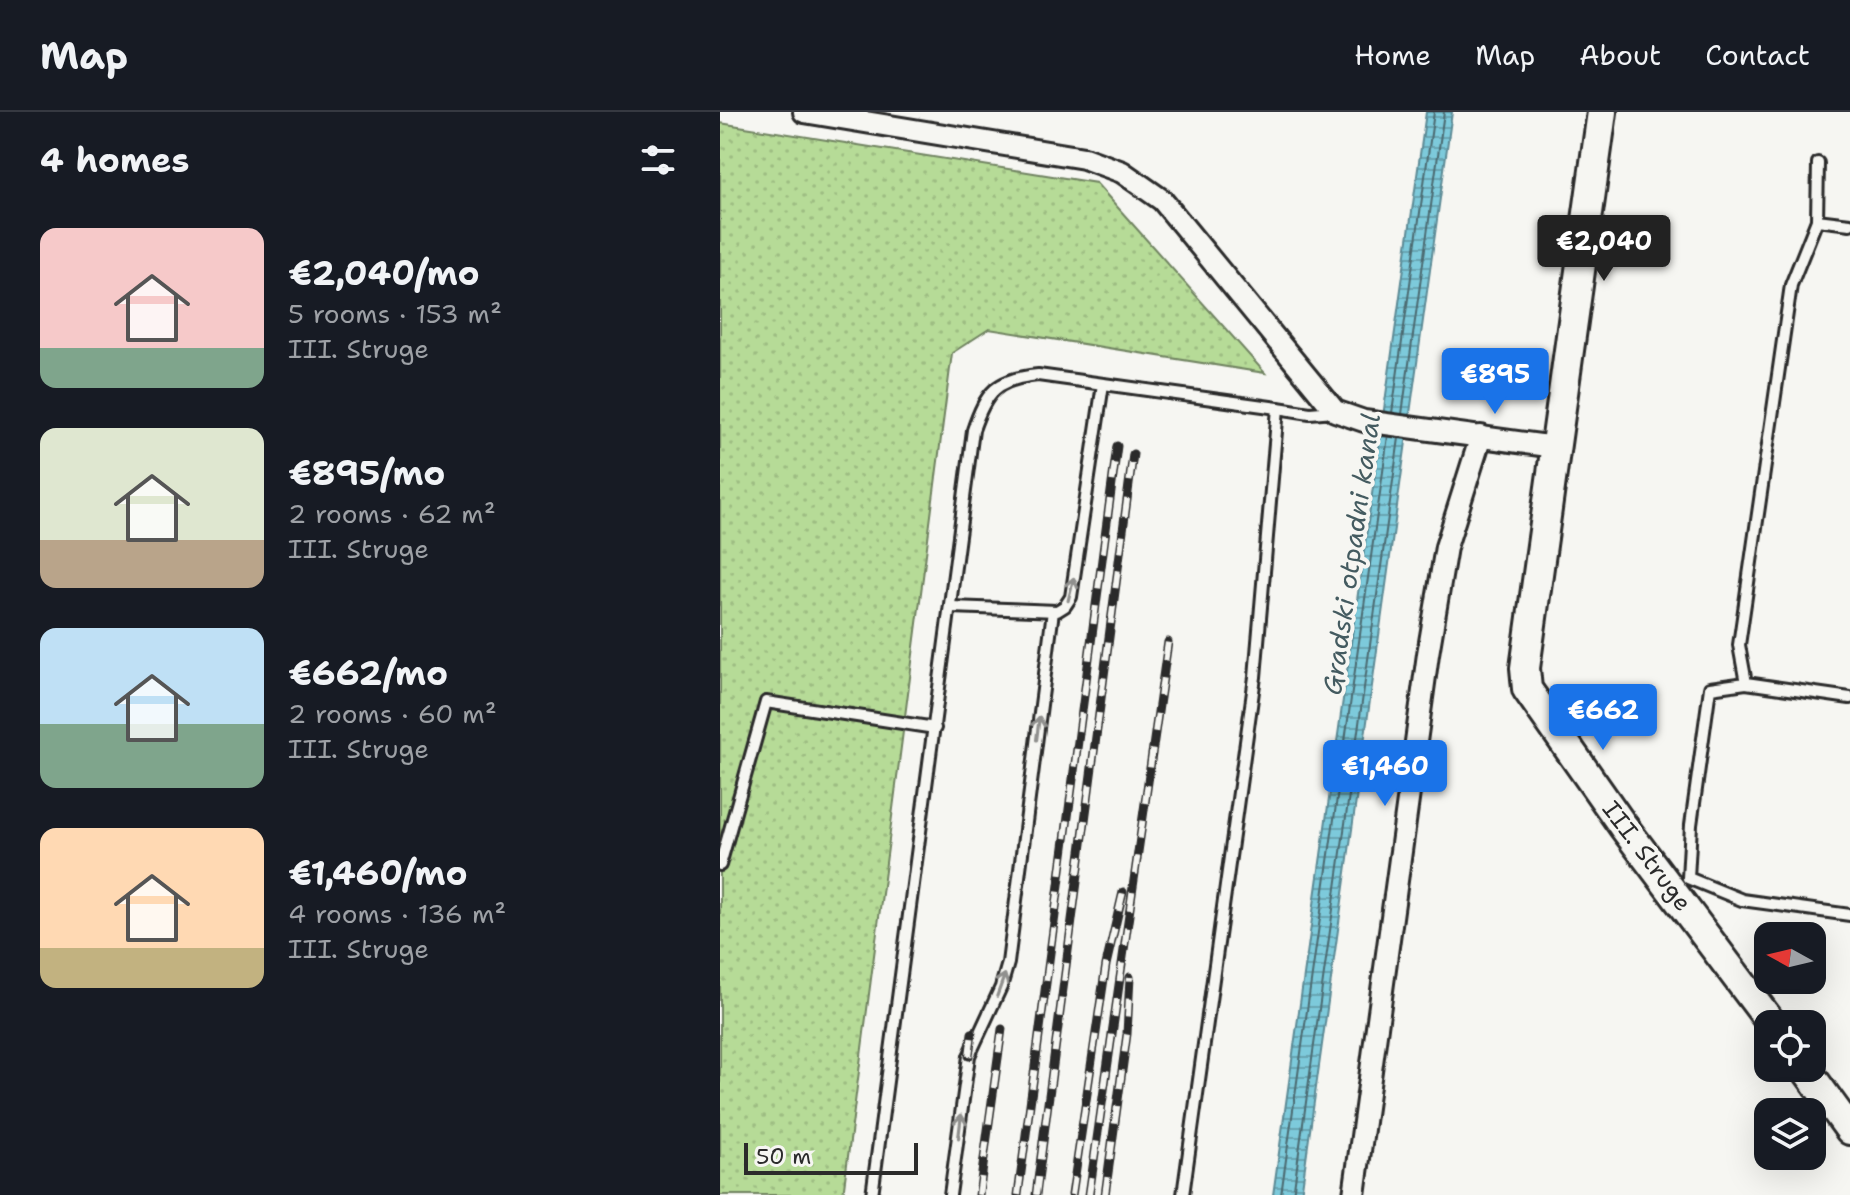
<!DOCTYPE html>
<html lang="en">
<head>
<meta charset="utf-8">
<style>
	:root { --surface:#171b24; --page:#242831; --text:#f1f3f6; --muted:#9ea1a6; --line:#363941; --accent:#1a73e8 }
	body { margin:0; font-family:"Shantell Sans",sans-serif; background:var(--page); color:var(--text); height:100vh; display:flex; flex-direction:column; font-size:30px; white-space:nowrap }
	* { box-sizing:border-box; margin:0 }
	p { font-size:26px; color:var(--muted) }
	.icon { flex:none; width:44px; height:44px; fill:none; stroke:currentColor; stroke-width:2; stroke-linecap:round; stroke-linejoin:round }
	.map { position:relative; flex:1; overflow:hidden }
	.drawer { display:flex; flex-direction:column; background:var(--surface); width:720px }
	.drawer>* { flex:none }
	.needle { width:52px; rotate:278deg }
	.buttons { position:absolute; left:1034px; top:810px; display:grid; gap:16px }
	.buttons a { display:grid; place-items:center; width:72px; height:72px; border-radius:16px; background:var(--surface); box-shadow:0 8px 32px #0002; font-size:40px }
	.scale { position:absolute; left:24px; bottom:20px; width:174px; box-sizing:border-box; padding-left:8px; border:4px solid #2b2b2b; border-top:0; font-size:22px; line-height:28px; white-space:nowrap; color:#2b2b2b; -webkit-text-stroke:6px #f6f6f2; paint-order:stroke }
	.price { position:absolute; translate:-50% -68px; padding:0 18px; border-radius:8px; background:var(--accent); color:#fff; font-size:26px; line-height:52px; filter:drop-shadow(0 2px 4px #0008) }
	.price::after { content:''; position:absolute; left:50%; top:48px; width:24px; height:18px; margin-left:-12px; background:inherit; clip-path:polygon(0 0,100% 0,50% 100%) }
	.price.on { background:#222; color:#fff }
	ul { padding:0; list-style:none }
	li { display:flex; align-items:center; gap:24px; height:200px; padding:0 40px }
	li span { display:grid; place-items:center; flex:none; width:224px; height:160px; border-radius:16px; color:#555 }
	li>.icon { margin-inline-start:auto }
	span .icon { width:96px; height:96px; fill:#fffc; stroke-width:1 }
	li b { font-size:34px }
	h2 { display:flex; justify-content:space-between; align-items:center; height:96px; padding:0 40px; font-size:34px }
	header { display:flex; align-items:center; gap:48px; box-sizing:border-box; height:112px; padding:0 40px; background:var(--surface); border-bottom:2px solid var(--line) }
	header strong { font-size:38px }
	nav { display:flex; gap:44px; margin-inline-start:auto; font-size:28px }
	main { display:flex; flex:1; min-height:0 }
	.map>svg:first-child { display:block }
	.green { fill:url(#green-dots); stroke:#708361; stroke-width:2 }
	.water { fill:url(#water-rules); stroke:#5c8a95; stroke-width:2 }
	.lines { fill:none; stroke-linecap:round; stroke-linejoin:round }
	.shore { stroke:#4c6b71; stroke-width:2 }
	.lane-casing { stroke:#2b2b2b; stroke-width:16 }
	.street-casing { stroke:#2b2b2b; stroke-width:26 }
	.secondary-casing { stroke:#2b2b2b; stroke-width:34 }
	.lane { stroke:#f6f6f2; stroke-width:10 }
	.street { stroke:#f6f6f2; stroke-width:20 }
	.secondary { stroke:#f6f6f2; stroke-width:28 }
	.rail-casing { stroke:#2b2b2b; stroke-width:9 }
	.rail { stroke:#f6f6f2; stroke-width:6; stroke-dasharray:18; stroke-linecap:butt }
	.oneway { stroke:#90908e }
	.labels { text-anchor:middle; dominant-baseline:central; stroke-width:8; stroke-linejoin:round; paint-order:stroke }
	.street-label { font-size:24px; fill:#2b2b2b; stroke:#f6f6f2 }
	.water-label { font-size:26px; font-style:italic; fill:#445b60; stroke:#f6f6f2 }
</style>
</head>
<body>
<header>
<strong>Map</strong>
<nav><a>Home</a><a>Map</a><a>About</a><a>Contact</a></nav>
</header>
<main>
<section class="drawer">
<h2>4 homes<svg class="icon" aria-label="filters" viewBox="0 0 24 24"><path d="M4 7h16M4 17h16"/><circle cx="9" cy="7" r="2"/><circle cx="15" cy="17" r="2"/></svg></h2>
<ul>
<li><span style="background:linear-gradient(#f6c9c9 75%,#7fa58c 0)"><svg class="icon" aria-label="home" viewBox="0 0 24 24"><path d="M3 11l9-7 9 7M6 9v11h12V9"/></svg></span><div><b>€2,040/mo</b><p>5 rooms · 153 m²</p><p>III. Struge</p></div></li>
<li><span style="background:linear-gradient(#dfe7d0 70%,#b9a48a 0)"><svg class="icon" aria-label="home" viewBox="0 0 24 24"><path d="M3 11l9-7 9 7M6 9v11h12V9"/></svg></span><div><b>€895/mo</b><p>2 rooms · 62 m²</p><p>III. Struge</p></div></li>
<li><span style="background:linear-gradient(#bfe0f5 60%,#7fa58c 0)"><svg class="icon" aria-label="home" viewBox="0 0 24 24"><path d="M3 11l9-7 9 7M6 9v11h12V9"/></svg></span><div><b>€662/mo</b><p>2 rooms · 60 m²</p><p>III. Struge</p></div></li>
<li><span style="background:linear-gradient(#ffd9b3 75%,#c2b280 0)"><svg class="icon" aria-label="home" viewBox="0 0 24 24"><path d="M3 11l9-7 9 7M6 9v11h12V9"/></svg></span><div><b>€1,460/mo</b><p>4 rooms · 136 m²</p><p>III. Struge</p></div></li>
</ul>
</section>
<div class="map">
<svg width="1130" height="1083" viewBox="0 0 1130 1083">
	<defs>
		<pattern id="green-dots" width="8" height="8" patternUnits="userSpaceOnUse" patternTransform="scale(2)"><rect width="8" height="8" fill="#b6db97"/><path d="M2 2h.1M6 6h.1" fill="none" stroke="#9dbc82" stroke-width="1.8" stroke-linecap="round"/></pattern>
		<pattern id="water-rules" width="6" height="5" patternUnits="userSpaceOnUse" patternTransform="scale(2)"><rect width="6" height="5" fill="#7dcadb"/><path d="M0 2.5h6" fill="none" stroke="#67a4b2"/></pattern>
	</defs>
	<rect width="100%" height="100%" fill="#f6f6f2"/>
	<filter id="ink" filterUnits="userSpaceOnUse"><feTurbulence type="fractalNoise" baseFrequency=".0125" numOctaves="2"/><feDisplacementMap in="SourceGraphic" scale="16" xChannelSelector="R" yChannelSelector="G"/><feConvolveMatrix kernelMatrix="1 2 1 2 8 2 1 2 1" color-interpolation-filters="sRGB"/></filter>
	<g filter="url(#ink)">
		<path class="green" d="M0,11l376,60 169,190 -276,-44 -37,24 -109,842h-123z"/>
		<path class="water" d="M706,0h26l-151,1083h-28z"/>
		<g class="lines">
			<g class="shore">
				<path d="M672,301l42,-301"/>
				<path d="M682,302l42,-302"/>
				<path d="M561,1083l107,-759"/>
				<path d="M573,1083l106,-757"/>
			</g>
			<g class="lane-casing">
				<g id="lane">
					<path d="M1097,108l1,-57"/>
					<path d="M1130,112l-33,-4 -26,65 -52,360 7,38 104,15"/>
					<path d="M558,296l32,5 25,-2"/>
					<path d="M231,495l106,4 8,-5 6,-9 32,-213"/>
					<path d="M1026,571l-36,5 -19,137 -3,53 54,22 108,15"/>
					<path d="M0,753l46,-163 169,26"/>
					<path d="M152,1083l101,-765c13,-38 23,-51 65,-55l240,33 -23,269 -72,518"/>
					<path d="M230,1083l19,-139 32,-69 7,-24 45,-352"/>
				</g>
			</g>
			<g class="street-casing">
				<g id="street">
					<path d="M84,0l280,46 38,14 40,28 173,211 29,10 191,26"/>
					<path d="M634,1083l74,-541 18,-107 35,-111"/>
				</g>
			</g>
			<g class="secondary-casing">
				<g id="secondary">
					<path d="M882,0l-77,556 2,21 96,137 149,198"/>
					<path d="M1085,956l45,62"/>
				</g>
			</g>
			<use href="#lane" class="lane"/>
			<use href="#street" class="street"/>
			<use href="#secondary" class="secondary"/>
			<g class="rail-casing">
				<g id="rail">
					<path d="M249,944l3,-23"/>
					<path d="M259,1083l23,-166"/>
					<path d="M298,1083l99,-749"/>
					<path d="M316,1083l97,-741"/>
					<path d="M352,1083l34,-230 17,-73"/>
					<path d="M369,1083l79,-553"/>
					<path d="M385,1083l22,-161 3,-57"/>
				</g>
			</g>
			<use href="#rail" class="rail"/>
		</g>
		<defs><path id="oneway-shaft" d="M-6 0H5M1.5-3L5.5 0L1.5 3" fill="none" stroke-width="1.6" stroke-linecap="round" stroke-linejoin="round" transform="scale(2)"/></defs>
		<g class="oneway">
			<use href="#oneway-shaft" transform="translate(351 477) rotate(-76)"/>
			<use href="#oneway-shaft" transform="translate(318 616) rotate(-83)"/>
			<use href="#oneway-shaft" transform="translate(281 873) rotate(-70)"/>
			<use href="#oneway-shaft" transform="translate(240 1014) rotate(-83)"/>
		</g>
	</g>
	<g class="labels">
		<g class="street-label">
			<text transform="translate(927 744) rotate(53)">III. Struge</text>
		</g>
		<g class="water-label">
			<text transform="translate(631 442) rotate(-82)">Gradski otpadni kanal</text>
		</g>
	</g>
</svg>
<div class="buttons">
<a><svg class="needle" viewBox="-14 -14 28 28"><path d="M0-13l5 13h-10z" fill="#e53935"/><path d="M0 13l5-13h-10z" fill="#9ea1a6"/></svg></a>
<a><svg class="icon" aria-label="locate" viewBox="0 0 24 24"><circle cx="12" cy="12" r="6"/><path d="M12 2v4M12 18v4M2 12h4M18 12h4"/></svg></a>
<a><svg class="icon" aria-label="layers" viewBox="0 0 24 24"><path d="M12 4l9 5-9 5-9-5zM3 14l9 5 9-5"/></svg></a>
</div>
<div class="scale">50 m</div>
<b class="price on" style="left:884px;top:171px">€2,040</b>
<b class="price" style="left:775px;top:304px">€895</b>
<b class="price" style="left:883px;top:640px">€662</b>
<b class="price" style="left:665px;top:696px">€1,460</b>
</div>
</main>
</body>
</html>
